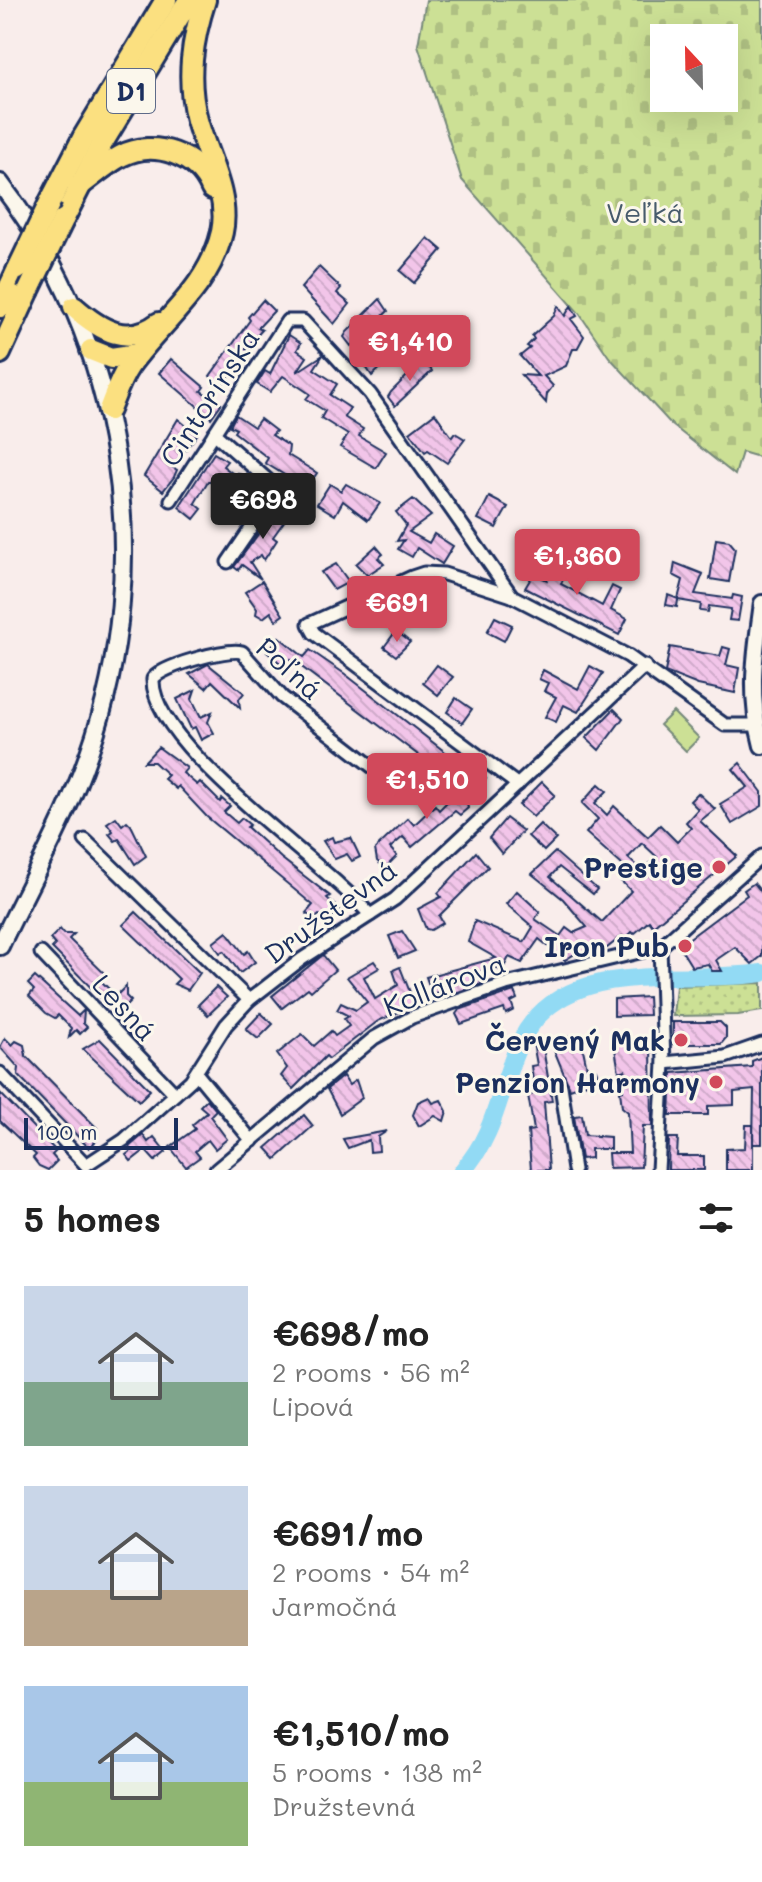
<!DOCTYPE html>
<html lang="en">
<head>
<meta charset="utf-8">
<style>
	:root { --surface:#fff; --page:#f6f6f6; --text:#222; --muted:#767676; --accent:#d1495b }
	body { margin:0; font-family:Mali,sans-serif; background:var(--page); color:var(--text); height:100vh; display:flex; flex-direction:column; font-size:30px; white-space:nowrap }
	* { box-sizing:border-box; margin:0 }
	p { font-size:26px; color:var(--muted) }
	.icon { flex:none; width:44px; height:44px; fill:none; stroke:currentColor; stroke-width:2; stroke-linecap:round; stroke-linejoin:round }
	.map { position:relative; height:1170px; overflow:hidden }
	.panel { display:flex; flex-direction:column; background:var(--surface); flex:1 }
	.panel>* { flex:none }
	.needle { width:52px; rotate:338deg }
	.buttons { position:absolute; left:650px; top:24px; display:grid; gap:16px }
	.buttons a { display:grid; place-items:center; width:88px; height:88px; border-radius:0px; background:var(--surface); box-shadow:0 8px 32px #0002; font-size:40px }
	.scale { position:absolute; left:24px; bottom:20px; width:154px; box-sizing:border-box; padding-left:8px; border:4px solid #1b2f5e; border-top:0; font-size:22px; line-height:28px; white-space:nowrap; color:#1b2f5e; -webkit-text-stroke:6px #fbf7ec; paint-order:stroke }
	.price { position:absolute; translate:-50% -68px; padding:0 18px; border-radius:8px; background:var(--accent); color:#fff; font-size:26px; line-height:52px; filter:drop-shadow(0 2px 4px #0008) }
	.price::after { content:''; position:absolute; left:50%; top:48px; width:24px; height:18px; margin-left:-12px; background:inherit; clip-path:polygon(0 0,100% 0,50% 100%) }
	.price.active { background:#222; color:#fff }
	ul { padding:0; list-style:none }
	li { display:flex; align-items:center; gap:24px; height:200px; padding:0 24px }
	li span { display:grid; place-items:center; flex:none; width:224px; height:160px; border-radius:0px; color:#555 }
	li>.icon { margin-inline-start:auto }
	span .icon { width:96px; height:96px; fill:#fffc; stroke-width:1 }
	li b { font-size:34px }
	h2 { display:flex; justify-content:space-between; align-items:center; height:96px; padding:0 24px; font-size:34px }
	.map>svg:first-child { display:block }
	.cemetery { fill:url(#cemetery-stones); stroke:#74887a; stroke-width:2; fill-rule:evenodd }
	.park { fill:url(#park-dots); stroke:#74887a; stroke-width:2 }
	.pitch { fill:#cce095; stroke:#74887a; stroke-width:2 }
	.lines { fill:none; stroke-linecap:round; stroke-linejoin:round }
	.river { stroke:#92daf4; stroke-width:18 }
	.building { fill:url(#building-back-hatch); stroke:#1b2f5e; stroke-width:2; fill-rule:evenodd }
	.minor-casing { stroke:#1b2f5e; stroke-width:17 }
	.tertiary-casing { stroke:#1b2f5e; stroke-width:20 }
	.secondary-casing { stroke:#1b2f5e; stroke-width:22 }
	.motorway-casing { stroke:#1b2f5e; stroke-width:26 }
	.minor { stroke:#fbf7ec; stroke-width:11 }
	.tertiary { stroke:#fbf7ec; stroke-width:14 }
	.secondary { stroke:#fbf7ec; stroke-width:16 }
	.motorway { stroke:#fbe080; stroke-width:20 }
	.motorway-bridge-casing { stroke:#1b2f5e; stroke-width:26; stroke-linecap:butt }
	.motorway-bridge { stroke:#fbe080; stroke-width:20 }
	.poi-dot { fill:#d1495b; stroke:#fbf7ec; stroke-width:3 }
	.labels { text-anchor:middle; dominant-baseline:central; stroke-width:6; stroke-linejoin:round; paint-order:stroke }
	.shield { fill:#fbf7ec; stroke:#5e6b89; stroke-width:2 }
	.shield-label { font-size:26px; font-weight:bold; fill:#1b2f5e }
	.park-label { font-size:28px; fill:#475b6c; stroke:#fbf7ec }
	.street-label { font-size:28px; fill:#1b2f5e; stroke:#fbf7ec }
	.poi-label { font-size:28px; font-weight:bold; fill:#1b2f5e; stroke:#fbf7ec; text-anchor:end }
</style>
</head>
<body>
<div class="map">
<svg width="762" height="1170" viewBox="0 0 762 1170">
	<defs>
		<pattern id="cemetery-stones" width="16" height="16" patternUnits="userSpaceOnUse" patternTransform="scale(2)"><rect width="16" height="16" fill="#cce095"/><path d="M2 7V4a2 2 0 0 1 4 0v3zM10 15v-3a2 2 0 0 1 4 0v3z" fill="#afc083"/></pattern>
		<pattern id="park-dots" width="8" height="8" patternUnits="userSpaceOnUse" patternTransform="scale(2)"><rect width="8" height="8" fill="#cce095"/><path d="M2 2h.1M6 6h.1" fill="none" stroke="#afc083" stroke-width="1.8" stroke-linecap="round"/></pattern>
		<pattern id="building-back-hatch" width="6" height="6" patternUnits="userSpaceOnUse" patternTransform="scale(2)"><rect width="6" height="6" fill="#f2c5e9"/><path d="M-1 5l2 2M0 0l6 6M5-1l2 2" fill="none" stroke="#cfaaca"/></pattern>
	</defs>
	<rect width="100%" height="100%" fill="#f9edeb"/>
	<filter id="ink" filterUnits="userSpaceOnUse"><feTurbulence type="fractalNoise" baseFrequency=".0125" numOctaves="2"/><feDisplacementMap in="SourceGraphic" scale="16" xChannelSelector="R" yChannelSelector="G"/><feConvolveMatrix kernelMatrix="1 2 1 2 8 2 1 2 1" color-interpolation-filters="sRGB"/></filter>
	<g filter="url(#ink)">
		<path class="cemetery" d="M426,0h336v458l-20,-6 -7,23 -63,-50 -63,-68 -30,-44 -117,-133 -44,-135zM664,38h60v60h-60z"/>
		<path class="park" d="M762,983v28l-24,4 -65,1 3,-30z"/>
		<path class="pitch" d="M673,712l26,26 -13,13 -26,-26z"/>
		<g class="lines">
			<path class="river" d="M463,1170c33,-37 35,-77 54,-121 41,-98 163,-63 245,-76"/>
		</g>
		<g class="building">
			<path d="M428,238l14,12 -28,33 -14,-12z"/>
			<path d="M319,267l22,21 -4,5 13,11 -16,20 -33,-36z"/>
			<path d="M380,299l8,12 -37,35 -7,-9 3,-5z"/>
			<path d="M263,300l11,11 -16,17 4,2 -17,19 4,1 -28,37 -11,-11 40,-56 -2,-3z"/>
			<path d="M558,306l7,10 6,-10 6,10 -6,3 13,17 -7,13h-4l-7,17 -22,10 9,10 -6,8 -1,9 -25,-28 17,1 -18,-20 10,-8 -3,-2 7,-7 -2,-3 22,-20z"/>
			<path d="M402,329l8,12 -38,35 -6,-9 3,-5z"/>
			<path d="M289,335l12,8 -4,7 10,7 -10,15 26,-17 -9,14 23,15 -7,11 20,13 -6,9 19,12 -4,7 27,16 -10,16 -36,-21 8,-12 -27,-17 4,-7 -19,-12 4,-5 -27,-18 -13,16 -13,-8 8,-13 5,3z"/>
			<path d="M171,359l33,28 -3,4 20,13 -10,14 -52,-45z"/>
			<path d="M424,359l8,12 -37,35 -7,-9 3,-5z"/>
			<path d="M435,413l17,24 3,-4 10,6 -18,24 -19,-13 -3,2 -15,-20z"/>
			<path d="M236,415l18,12 6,-8 16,12 -4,4 17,11 -1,9 29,18 -11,16 -22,-11 2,-2 -21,-13 3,-5 -34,-26 2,-3 -6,-3z"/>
			<path d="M178,419l19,16 -25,32 5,3 -3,7 -11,14 -19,-15z"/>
			<path d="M214,453l13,8 -4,5 13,10 2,-3 9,6 -3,3 20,12 -10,15 -41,-28h-5l-13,22 7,6 -8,10 -15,-12z"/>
			<path d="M330,484l11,7 5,-7 34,19 -12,17 -25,-19 -8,14 -18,-11z"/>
			<path d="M489,497l19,10 -12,21 -18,-9z"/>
			<path d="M413,499l18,17 -22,16 20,11 5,-9 19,12 -11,18 -25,-16 -5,9 -14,-8 6,-9 -7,1 9,-16 -10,-13z"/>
			<path d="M279,506l11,7 -17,24 4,3 -13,20 -3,-5 -11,7 11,17 -19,-14 -4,5 -4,-3z"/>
			<path d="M716,539l13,2 6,7 -6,34 -19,-3z"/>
			<path d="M376,546l7,8 -5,4 6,6 -17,11 -11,-11z"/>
			<path d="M560,550l13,6 -12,28 41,22 10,-20 8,4 -9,20 16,9 -8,16 -94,-47 9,-15 13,7z"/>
			<path d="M675,563l28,11 -8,20 37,5 1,-4 9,2 -4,24 -9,-1 2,-11 -22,-3 -1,6 -8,-1 1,-7 -23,-4 -1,7 -11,-2 2,-10 10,4 5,-19 -10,-5z"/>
			<path d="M336,564l13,18 -15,8 -13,-18z"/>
			<path d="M262,581l21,34 -7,5 -5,-8 -8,6 -7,-4 1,-5 -12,-17z"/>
			<path d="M495,617l17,8 -8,16 -17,-9z"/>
			<path d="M396,631l14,11 -14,14 -12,-9z"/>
			<path d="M279,637l25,20 6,-7 35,24 113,88 -12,14 -155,-117 -6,8 -18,-15z"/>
			<path d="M670,647l50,9 3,-9 7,2 -4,16 13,3 -4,25 -37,-8 -33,-13z"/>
			<path d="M208,664l36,29 -5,6 1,9 -28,-27 -6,7 -17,-14z"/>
			<path d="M437,665l16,12 -15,18 -15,-12z"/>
			<path d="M590,666l13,7 -25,39 -14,-7 -8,17 -11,-5 11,-20 -12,-6 4,-8 -9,-4 4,-9 35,19z"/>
			<path d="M195,690l-3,9 9,18 11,-5 -4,10 6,11 -13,7 -6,-13 -4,2 -14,-30z"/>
			<path d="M456,698l16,11 -10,14 -15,-11z"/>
			<path d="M614,709l9,9 -24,32 -13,-12z"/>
			<path d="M158,747l29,21 -4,5 14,12 3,-3 20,20 2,-3 8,7 -6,6 13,11 5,-5 8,7 -3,2 34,31 49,38 -3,2 13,12 -8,8 -13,-3 -5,5 -8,-7 7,-8 -106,-88 -29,-31 -2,3 -12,-10 4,-4 -14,-13h-10z"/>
			<path d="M740,763l22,29v14l-30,18 -12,-20 28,-17 -15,-18z"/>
			<path d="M474,768l12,11 -5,7 -4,-3 -11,14 2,11 -8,7 -5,-4 -43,36 -9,-10 -13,11 7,8 -12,12 -8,-7 -2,-12 33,-31 6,7 21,-20 4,5 26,-26z"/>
			<path d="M542,782l13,13 -22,22 -14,-12z"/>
			<path d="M599,784l8,7 -12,12 12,12 7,-9 34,31 12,-12 17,17 14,-14 -5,-6 12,-13 -8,-8 8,-8 17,16 -15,12 37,35 -84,70 -4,-5 -15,13 -2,-2 -7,7 -3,-3 -15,12 -7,2 -5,-5 -11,12 -6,-5 -13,8 -26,-21 -17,24 -13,-6 -7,14 -12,-6 -12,9 4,10 -39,13 -2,-6 -9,3 -6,-17 70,-19 -28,-16 7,-21 49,21 9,-15 -27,-23 11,-13 23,21 -5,7 25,17 6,-8 7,5 14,-6 -24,-28 -31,-25 23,-22 42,37 -4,5 -34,-27 -9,10 52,45 29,-31 -10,-10 9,-9 -44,-39 12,-14 -16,-16zM642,843l15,14 -15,14 -14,-13z"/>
			<path d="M116,817l6,8 5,-4 4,4 15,31 -11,8 -16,-25 -4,2 -6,-7 4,-3 -6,-8z"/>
			<path d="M506,818l17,13 -21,23 -13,-16z"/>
			<path d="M540,824l16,15 -12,12 -16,-15z"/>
			<path d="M332,837l2,5 17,-4 9,19 -8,4 -5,-7 -12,5 -12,-18z"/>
			<path d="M476,852l12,15 -49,49 4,7 -12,7 -5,-1 -8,-20 23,-12 -3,-4z"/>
			<path d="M754,883l8,10v63l-10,8 -17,-17 -19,13 6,11h-10l-4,-7 -16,3 -13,-21 68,-51 -3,-5z"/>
			<path d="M136,912l64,61 -12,17 -14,-6 5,-5 -56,-54z"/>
			<path d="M60,929l4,5h10l-5,5 37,36 -5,6 15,15 10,-10v10l5,5 -10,10 -6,-6 -4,3 -59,-60 3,-3 -5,-6z"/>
			<path d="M402,931l13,20 -17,7 -9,-22z"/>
			<path d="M227,932l17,22 4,-3 7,11 -15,11 -16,-22 -4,2 -7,-10z"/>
			<path d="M323,955l12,15 -24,21 -3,-3 -26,20 -10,-12z"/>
			<path d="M374,961l5,7 -15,9 11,22 23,-14 -5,-15 7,-3 15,38 -37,16 -49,38 -3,-3 -33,33 -12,-13 6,-8 -10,-14 25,-20 12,12 17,-15 4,5 14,-10 -5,-7 5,-3 -12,-6 4,-7 15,7 11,-8 -20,-25z"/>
			<path d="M35,977l43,39 6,-6 -1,13 4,4 -7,7 -4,-4 -7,7 2,-9 -13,-13 -3,3 -9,-5 -17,-17 5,-6 -6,-6z"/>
			<path d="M216,987l11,10 -19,18 -10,-10z"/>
			<path d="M514,991l3,8 -6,3 3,8 -8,4 -2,-5 -43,15 -5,-10 3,-4z"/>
			<path d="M648,997l1,18 -35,1v-17z"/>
			<path d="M261,1013l12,11 -15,15 -12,-10z"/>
			<path d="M673,1022h47l6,6v10l-5,6h-48z"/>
			<path d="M580,1035l8,38 8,-3 3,9 -29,10 -20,-49z"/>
			<path d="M5,1038l7,7 4,-4 8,4 2,11 71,72 -7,6 6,7 -7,7 -71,-73 1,-7 -19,-21z"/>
			<path d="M100,1039l50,51 -11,11 -56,-52z"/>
			<path d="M542,1042l10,59 -8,1 5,68h-18l-3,-39 6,-1 -6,-35 7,-1 -4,-28 6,-1 -4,-22z"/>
			<path d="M651,1042l1,84h-9l-2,41 -32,1 -1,-15h22l-2,-41 -6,-5 -2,-16 3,-1 -3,-15 6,-5 -7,2 -5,-29z"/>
			<path d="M762,1057v87h-9l1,-54 -20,2v13l-26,1v9h-38l2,-42 80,-6v-6z"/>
			<path d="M343,1076l6,9 7,-5 6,18 -22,16 -13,-25z"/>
			<path d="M0,1093l56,58 -4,4 5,6 -9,9 -9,-4 -6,-8 3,-3 -36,-34z"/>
			<path d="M429,1097l4,6 8,-3 6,11 -3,10 -9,-5 -16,10 -6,-11 5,-13z"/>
			<path d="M207,1099l9,11 -6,6 17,23 -12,10 -7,-9 -13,11 5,6 -14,10 -16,-20 25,-18 -3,-4 15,-13 -7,-6z"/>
			<path d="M304,1115l9,11 -37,33 -10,-11z"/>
			<path d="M582,1115l3,20 25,2v12h-19v9l-10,1 -7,-43z"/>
			<path d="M746,1125h7v45h-27v-21l19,-1z"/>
			<path d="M387,1131l-9,6 1,14 -9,1 -1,-12 -21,8 -5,-9z"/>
			<path d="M143,1135l5,7 6,-5 12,15 -11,9 -10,-11 -14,11 -5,-6 5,-4 -2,-4z"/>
			<path d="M669,1138h9l-1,18h27v14h-36z"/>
		</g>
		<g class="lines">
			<g class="minor-casing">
				<g id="minor">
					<path d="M214,433l64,56 -50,73"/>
					<path d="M171,500l116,-179h16l67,73 142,202"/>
					<path d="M518,785l-204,-152 -5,-9 103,-47 12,-4 20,1 68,22 116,60 97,69h31"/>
					<path d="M85,840l164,160"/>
					<path d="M370,915c-46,-54 -220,-170 -217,-236 8,-13 74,-31 89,-27l40,45 101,78"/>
					<path d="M41,953l134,141"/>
					<path d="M664,1063l61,-6 37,-13"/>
					<path d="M0,1073l86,92 38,-25 67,-60 35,-55 23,-25 53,-41 93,-60 250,-233"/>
					<path d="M197,1074l55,67"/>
					<path d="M561,1086l13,84"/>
					<path d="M216,1170l158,-132 38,-21 94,-33 154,-37 102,-91"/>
					<path d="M658,1170l6,-107 -4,-116"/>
				</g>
			</g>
			<g class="tertiary-casing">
				<path id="tertiary" d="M762,603c-7,52 -14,91 0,143"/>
			</g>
			<g class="secondary-casing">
				<path id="secondary" d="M0,183c123,160 156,379 89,570 -23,67 -59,129 -89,193"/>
			</g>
			<g class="motorway-casing">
				<g id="motorway">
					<path d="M79,186c14,-10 27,-22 42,-30 33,-17 77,-2 91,33"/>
					<path d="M51,200l32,-62 83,-138"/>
					<path d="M63,220l38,-75 88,-145"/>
					<path d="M0,307l18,-38"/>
					<path d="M74,307c26,23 54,40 85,16"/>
					<path d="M91,350l20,8 27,-4"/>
					<path d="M0,353l28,-61"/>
					<path d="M109,410c6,-15 11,-31 20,-44 32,-45 80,-77 93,-134 8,-37 -16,-77 -25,-112 -11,-41 -5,-80 8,-120"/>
				</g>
			</g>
			<use href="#minor" class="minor"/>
			<use href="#tertiary" class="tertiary"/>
			<use href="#secondary" class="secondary"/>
			<use href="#motorway" class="motorway"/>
			<g class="motorway-bridge-casing">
				<g id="motorway-bridge">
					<path d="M18,269l33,-69"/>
					<path d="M28,292l35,-72"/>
				</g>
			</g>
			<use href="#motorway-bridge" class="motorway-bridge"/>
		</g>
	</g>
	<g class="poi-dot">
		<circle cx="719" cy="867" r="8"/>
		<circle cx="685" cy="946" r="8"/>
		<circle cx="681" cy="1040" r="8"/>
		<circle cx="716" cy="1082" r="8"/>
	</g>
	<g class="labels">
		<rect class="shield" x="107" y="69" width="48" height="44" rx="6"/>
		<g class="shield-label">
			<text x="131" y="91">D1</text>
		</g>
		<g class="park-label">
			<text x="645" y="212">Veľká</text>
		</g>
		<g class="street-label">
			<text transform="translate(209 397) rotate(-57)">Cintorínska</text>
			<text transform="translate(290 668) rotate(42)">Poľná</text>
			<text transform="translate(330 911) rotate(-36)">Družstevná</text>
			<text transform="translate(444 984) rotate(-21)">Kollárova</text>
			<text transform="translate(125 1007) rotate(47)">Lesná</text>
		</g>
		<g class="poi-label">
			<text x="703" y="867">Prestige</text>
			<text x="669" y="946">Iron Pub</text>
			<text x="665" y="1040">Červený Mak</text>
			<text x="700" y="1082">Penzion Harmony</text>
		</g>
	</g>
</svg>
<div class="buttons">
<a><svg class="needle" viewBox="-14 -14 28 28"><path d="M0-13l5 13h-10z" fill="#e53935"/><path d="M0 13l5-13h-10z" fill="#767676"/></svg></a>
</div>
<div class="scale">100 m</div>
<b class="price" style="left:410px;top:383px">€1,410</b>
<b class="price active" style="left:263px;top:541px">€698</b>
<b class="price" style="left:577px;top:597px">€1,360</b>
<b class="price" style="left:397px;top:644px">€691</b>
<b class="price" style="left:427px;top:821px">€1,510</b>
</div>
<section class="panel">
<h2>5 homes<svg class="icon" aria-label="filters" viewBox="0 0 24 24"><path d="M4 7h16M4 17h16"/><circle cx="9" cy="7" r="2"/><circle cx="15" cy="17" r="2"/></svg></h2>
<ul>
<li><span style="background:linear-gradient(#c9d6e8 60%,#7fa58c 0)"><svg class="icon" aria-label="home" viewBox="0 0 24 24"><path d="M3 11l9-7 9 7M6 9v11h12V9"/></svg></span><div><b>€698/mo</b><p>2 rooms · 56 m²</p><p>Lipová</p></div></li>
<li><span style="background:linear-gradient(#c9d6e8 65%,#b9a48a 0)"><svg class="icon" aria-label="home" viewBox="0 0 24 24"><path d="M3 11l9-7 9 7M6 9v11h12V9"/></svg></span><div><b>€691/mo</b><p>2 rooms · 54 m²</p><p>Jarmočná</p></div></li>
<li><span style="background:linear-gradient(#a9c7e8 60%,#8fb573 0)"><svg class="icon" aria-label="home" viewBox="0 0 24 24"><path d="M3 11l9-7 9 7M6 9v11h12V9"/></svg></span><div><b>€1,510/mo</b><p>5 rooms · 138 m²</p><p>Družstevná</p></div></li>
</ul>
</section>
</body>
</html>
